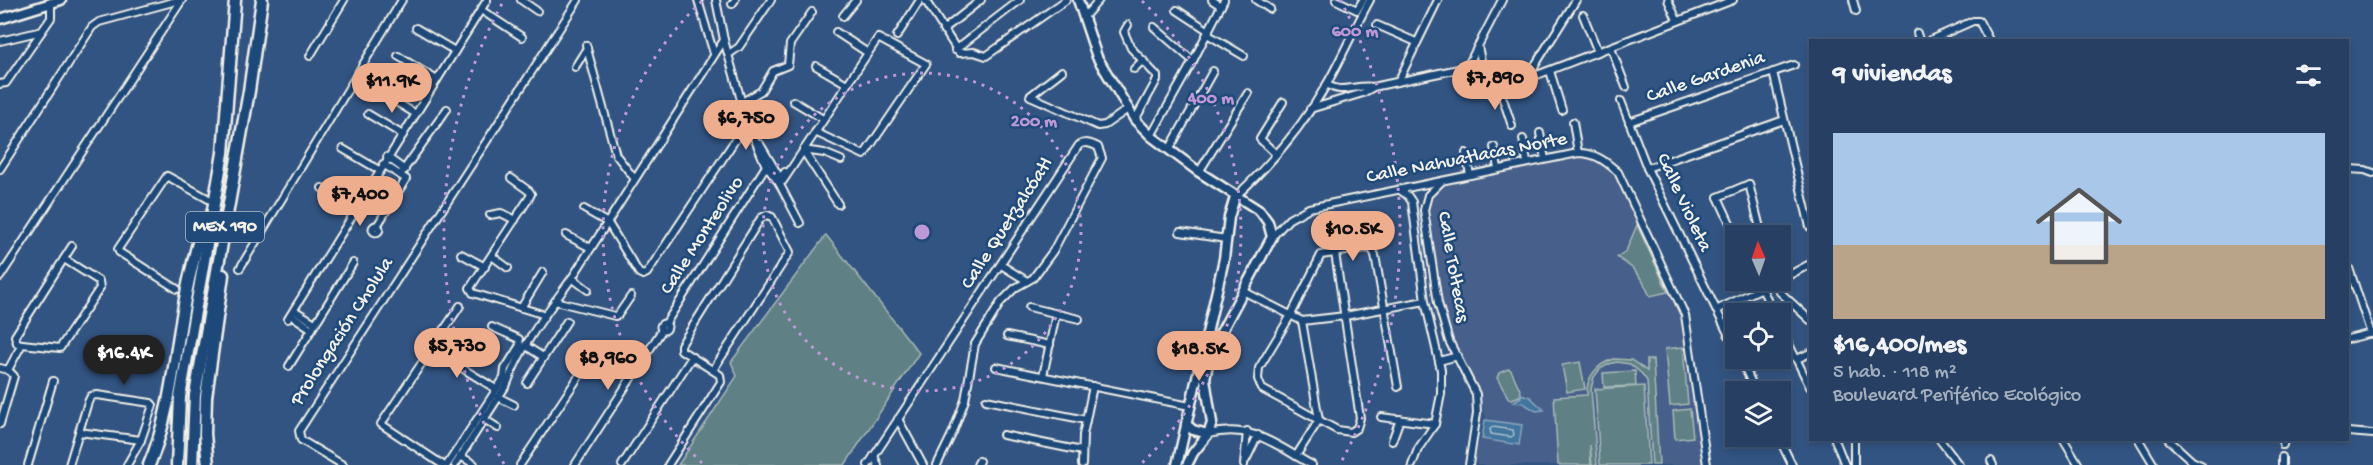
<!DOCTYPE html>
<html lang="es">
<head>
<meta charset="utf-8">
<style>
	:root { --surface:#263f62; --page:#324a6b; --text:#f1f3f6; --muted:#a4afbe; --line:#425877; --accent:#eead8d }
	body { margin:0; font-family:"Gochi Hand",sans-serif; background:var(--page); color:var(--text); height:100vh; display:flex; flex-direction:column; font-size:22px; white-space:nowrap }
	* { box-sizing:border-box; margin:0 }
	p { font-size:20px; color:var(--muted) }
	.icon { flex:none; width:33px; height:33px; fill:none; stroke:currentColor; stroke-width:2; stroke-linecap:round; stroke-linejoin:round }
	.map { position:relative; flex:1; overflow:hidden }
	.details { position:absolute; left:1809px; top:39px; width:540px; height:402px; display:flex; flex-direction:column; background:var(--surface); border-radius:0px; box-shadow:0 3px 9px #0003,0 0 0 2px var(--line) }
	.details>* { flex:none }
	.needle { width:39px; rotate:358deg }
	.controls { position:absolute; left:1725px; top:225px; display:grid; gap:12px }
	.controls a { display:grid; place-items:center; width:66px; height:66px; border-radius:0px; background:var(--surface); box-shadow:0 3px 9px #0003,0 0 0 2px var(--line); font-size:30px }
	.price { position:absolute; translate:-50% -51px; padding:0 14px; border-radius:21px; background:var(--accent); color:#111; font-size:20px; line-height:39px; filter:drop-shadow(0 2px 3px #0008) }
	.price::after { content:''; position:absolute; left:50%; top:36px; width:18px; height:14px; margin-left:-9px; background:inherit; clip-path:polygon(0 0,100% 0,50% 100%) }
	.price.active { background:#222; color:#fff }
	ul { padding:0; list-style:none }
	li { display:grid; align-content:center; gap:12px; height:318px; padding:0 24px }
	li+li { border-top:2px solid var(--line) }
	li span { display:grid; place-items:center; height:186px; border-radius:0px; color:#555 }
	li>.icon { margin-inline-start:auto }
	span .icon { width:108px; height:108px; fill:#fffc; stroke-width:1 }
	li b { font-size:26px }
	h2 { display:flex; justify-content:space-between; align-items:center; height:72px; padding:0 24px; font-size:26px }
	.map>svg:first-child { display:block }
	.built { fill:#46608b }
	.green { fill:#5f8185; stroke:#aab9b6; stroke-width:1.5 }
	.water { fill:#41749e; stroke:#89a6bc; stroke-width:1.5 }
	.lines { fill:none; stroke-linecap:round; stroke-linejoin:round }
	.shore { stroke:#acbfca; stroke-width:1.5 }
	.street-casing { stroke:#f4f1e8; stroke-width:10 }
	.secondary-casing { stroke:#f4f1e8; stroke-width:13 }
	.highway-casing { stroke:#f4f1e8; stroke-width:15 }
	.street { stroke:#1f4a7a; stroke-width:6 }
	.secondary { stroke:#1f4a7a; stroke-width:8 }
	.highway { stroke:#1f4a7a; stroke-width:10 }
	.ring { fill:none; stroke:#be98d6; stroke-width:3; stroke-dasharray:3 6 }
	.labels { text-anchor:middle; dominant-baseline:central; stroke-width:5; stroke-linejoin:round; paint-order:stroke }
	.shield { fill:#1f4a7a; stroke:#b4bfc7; stroke-width:1.5 }
	.shield-label { font-size:18px; font-weight:bold; fill:#f4f1e8 }
	.street-label { font-size:20px; fill:#f4f1e8; stroke:#1f4a7a }
	.centre { fill:#be98d6; stroke:#1f4a7a; stroke-width:3 }
	.ring-label { font-size:18px; text-anchor:middle; font-weight:bold; fill:#be98d6; stroke:#1f4a7a; stroke-width:5; stroke-linejoin:round; paint-order:stroke }
</style>
</head>
<body>
<div class="map">
<svg width="2373" height="465" viewBox="0 0 2373 465">
	<rect width="100%" height="100%" fill="#325482"/>
	<filter id="ink" filterUnits="userSpaceOnUse"><feTurbulence type="fractalNoise" baseFrequency=".0167" numOctaves="2"/><feDisplacementMap in="SourceGraphic" scale="12" xChannelSelector="R" yChannelSelector="G"/><feConvolveMatrix kernelMatrix="1 2 1 2 8 2 1 2 1" color-interpolation-filters="sRGB"/></filter>
	<g filter="url(#ink)">
		<path class="built" d="M1580,156l25,8 15,19 65,140 20,142h-228l-2,-10 11,-37 -10,-33 -21,-37 -9,-27 -10,-55 -7,-55 1,-13 14,-14z"/>
		<g class="green">
			<path d="M1637,225l31,67 -18,4 -8,-16 -10,-12 -15,-11 9,-6z"/>
			<path d="M826,235l93,118 -74,112h-167l59,-89 -6,-14z"/>
			<path d="M1683,347l5,57 -18,2 -5,-57z"/>
			<path d="M1614,359l17,1 16,11v-11h6l6,105h-7l-5,-84 -5,-7 -12,-10 -13,-2 -8,2 -9,5 -6,8 -3,12 6,76h-5l-2,-20 1,20h-33l-4,-68 33,-2c-1,-18 10,-31 27,-36z"/>
			<path d="M1580,362l5,27 -18,3 -5,-27z"/>
			<path d="M1508,369l3,1 10,22 -1,4 -8,3h-3l-12,-21 2,-5z"/>
			<path d="M1635,371l1,15 -32,1 -1,-14z"/>
			<path d="M1644,386l5,79h-49l-5,-76z"/>
			<path d="M1690,409l3,28 -18,2 -2,-28z"/>
		</g>
		<g class="water">
			<path d="M1521,394l9,3 14,13 -8,1 -13,-8 -10,-1 8,-5z"/>
			<path d="M1485,420l37,5 -3,20 -37,-6z"/>
		</g>
		<g class="lines">
			<path class="shore" d="M1493,427l20,3 1,5 -3,2 -20,-3 -1,-5z"/>
			<g class="street-casing">
				<g id="street">
					<path d="M521,0l16,11"/>
					<path d="M698,0l16,54"/>
					<path d="M716,0l8,40 23,81 19,45 13,17 21,40"/>
					<path d="M925,0l34,53 15,-1 12,4 80,-56"/>
					<path d="M1212,0l9,6"/>
					<path d="M1256,0l14,9"/>
					<path d="M1336,0l21,10 6,-10"/>
					<path d="M1502,0l-24,46 9,44 3,3 243,-93"/>
					<path d="M1668,0l9,20"/>
					<path d="M1853,0l3,11"/>
					<path d="M732,4l3,-4"/>
					<path d="M481,10l41,27"/>
					<path d="M1177,10l32,21"/>
					<path d="M1583,15l15,37"/>
					<path d="M843,16l13,-16"/>
					<path d="M1083,18l16,-18"/>
					<path d="M1128,25l-4,7 7,16 26,28v4l-22,40"/>
					<path d="M1377,25l39,17"/>
					<path d="M1154,27l39,34"/>
					<path d="M416,28l39,23"/>
					<path d="M943,30l38,-30"/>
					<path d="M836,32l32,21"/>
					<path d="M1917,33l2,7"/>
					<path d="M1207,34l37,22"/>
					<path d="M897,36l23,-36"/>
					<path d="M1930,40l43,-19h6l10,19"/>
					<path d="M0,41l42,-10"/>
					<path d="M586,45l30,110 18,23"/>
					<path d="M1611,48l15,39"/>
					<path d="M955,50l65,-50"/>
					<path d="M729,54l10,-7 32,-47"/>
					<path d="M310,56l34,-56"/>
					<path d="M398,56l39,24"/>
					<path d="M816,66l31,18"/>
					<path d="M575,67l12,-19"/>
					<path d="M1467,67l11,-21"/>
					<path d="M1134,69l9,-9"/>
					<path d="M1062,71l-32,25 68,30 7,-1 23,-16"/>
					<path d="M1550,71l12,39"/>
					<path d="M1773,72l37,155"/>
					<path d="M1527,78l49,-78"/>
					<path d="M1398,82l40,-82"/>
					<path d="M0,84l6,-1 45,-65v-16"/>
					<path d="M1327,84c14,11 29,0 46,3l109,-23"/>
					<path d="M1500,90l12,36"/>
					<path d="M380,92l36,22"/>
					<path d="M793,101l30,18"/>
					<path d="M1621,101l26,67 89,182"/>
					<path d="M742,102l19,-11 12,-20 15,-6 2,-21 22,-32"/>
					<path d="M1310,109l53,-16 9,-5"/>
					<path d="M368,114l35,21"/>
					<path d="M1573,122l5,31"/>
					<path d="M1629,122l165,-57"/>
					<path d="M1540,133l5,26"/>
					<path d="M1151,136l42,-75 31,-61"/>
					<path d="M1523,139l4,23"/>
					<path d="M760,144l20,34 5,-6"/>
					<path d="M1494,147l4,21"/>
					<path d="M343,149l36,21"/>
					<path d="M803,150l21,3 17,7"/>
					<path d="M1169,150l44,-79"/>
					<path d="M1466,153l4,22"/>
					<path d="M1276,154l-16,-15 23,-37"/>
					<path d="M807,156l-4,-6 35,54"/>
					<path d="M387,157l18,13"/>
					<path d="M1647,168l137,-48"/>
					<path d="M0,169l92,-142 7,-5 81,-22"/>
					<path d="M2348,169l17,1 8,3"/>
					<path d="M1199,172l49,-79"/>
					<path d="M400,175l47,-66"/>
					<path d="M511,178l18,13 2,3 -2,4 -59,90 3,5 72,22"/>
					<path d="M1441,182l-13,13 -4,15 14,93 11,38 27,53 1,19 -8,52"/>
					<path d="M779,183l4,-2 95,-143 48,26 -62,91 -49,-23"/>
					<path d="M1749,184l13,52"/>
					<path d="M322,188l35,21"/>
					<path d="M1400,190l8,6 4,6 13,99 16,69v24l-6,30 -17,25 -6,16"/>
					<path d="M1235,197c36,-33 69,-73 93,-115 15,-27 27,-55 42,-82"/>
					<path d="M1718,197l18,39"/>
					<path d="M1718,197l31,-13"/>
					<path d="M584,209l24,14 31,50 4,2 4,-2 94,-142"/>
					<path d="M490,215l11,-2 14,7"/>
					<circle cx="376" cy="229" r="3.5"/>
					<path d="M377,226l29,-47 -23,-15"/>
					<path d="M1180,232l46,7"/>
					<path d="M566,235l25,13"/>
					<path d="M1272,237l17,-18 20,-11 269,-55c18,0 27,8 40,19l67,143 22,150"/>
					<path d="M1335,253l25,165 -3,10 -6,4 -14,-2 -75,-41 -4,-10 1,-11 32,-53 30,-60 44,-7 7,1 3,6 23,132"/>
					<path d="M461,254l24,13"/>
					<path d="M492,256l16,12"/>
					<path d="M1001,265l26,16"/>
					<path d="M240,268l162,-268"/>
					<path d="M2349,268l22,66"/>
					<path d="M0,277l182,-277"/>
					<path d="M572,278l16,12"/>
					<path d="M1758,280l16,34"/>
					<path d="M1780,280l30,-16"/>
					<path d="M1774,281l6,11 30,28"/>
					<path d="M177,289l-58,-37 -1,-3 49,-73 47,26"/>
					<path d="M1243,291l59,30 43,-5 80,-15"/>
					<path d="M555,301l60,15 3,-1 13,-19"/>
					<path d="M1029,307l50,12"/>
					<path d="M521,308l22,-36"/>
					<path d="M294,310l21,13"/>
					<path d="M1716,310l63,-30"/>
					<path d="M291,315l21,14"/>
					<path d="M288,319l199,-319"/>
					<path d="M666,323l100,-157"/>
					<circle cx="664" cy="327" r="3.5"/>
					<path d="M1780,326l30,61"/>
					<path d="M1007,336l43,9"/>
					<path d="M2348,339l24,-6"/>
					<path d="M22,344l38,4 40,-60 -1,-7 -35,-22"/>
					<path d="M526,346l17,11"/>
					<path d="M431,349l65,40"/>
					<path d="M1740,358l16,34"/>
					<path d="M1797,359l13,-6"/>
					<path d="M1439,361l19,-5"/>
					<path d="M289,366l64,-103"/>
					<path d="M996,367l194,39"/>
					<path d="M0,368l8,2 6,6 -14,48"/>
					<path d="M8,370l14,-26 -5,-1 -2,-7 57,-90"/>
					<path d="M1043,376l13,-62"/>
					<path d="M527,383l40,-62"/>
					<path d="M498,397l16,8"/>
					<path d="M986,400l100,20"/>
					<path d="M1381,417l54,7"/>
					<path d="M484,419l14,9"/>
					<path d="M898,419l25,46"/>
					<path d="M79,432l62,8"/>
					<path d="M2348,432l25,2"/>
					<path d="M1208,434c45,-11 67,11 104,31"/>
					<path d="M1003,435l79,16"/>
					<path d="M1778,436l14,29"/>
					<path d="M1835,440l10,25"/>
					<path d="M1940,440l19,25"/>
					<path d="M2064,440l15,25"/>
					<path d="M2139,440l15,25"/>
					<path d="M2169,440l23,21 9,4"/>
					<path d="M1392,441l8,-22"/>
					<path d="M2283,445l1,-5"/>
					<path d="M460,456l14,8"/>
					<path d="M874,456l4,9"/>
					<path d="M1296,456l23,-36 -17,-99"/>
					<path d="M1246,460l12,-25"/>
					<path d="M1991,461l2,4"/>
					<path d="M28,465l25,-84"/>
					<path d="M69,465l19,-63 3,-6 6,-1 54,8 2,2 -12,35 -14,25"/>
					<path d="M343,465l-42,-25 -2,-9 279,-431"/>
					<path d="M443,465l-62,-41 79,-118"/>
					<path d="M447,465l57,-87 1,-9 15,-24 -1,-6 -27,-12"/>
					<path d="M455,465l52,-81c14,-39 41,-73 65,-106l152,-238"/>
					<path d="M520,465l79,-119"/>
					<path d="M575,465l87,-135"/>
					<path d="M622,465l70,-108"/>
					<path d="M668,465l53,-83 -1,-7 -39,-25v-5l80,-127 6,-3 5,2 18,35 -77,118"/>
					<path d="M868,465l211,-320c7,-4 13,-1 19,2l4,11 -49,93 -20,27 -18,10 -14,14 -26,42 -10,56 -12,32 -16,33"/>
					<path d="M977,465l2,-4"/>
					<path d="M1082,465l1,-30 10,-49"/>
					<path d="M1244,465l3,-34"/>
					<path d="M1854,465v-25"/>
					<path d="M2282,465v-8"/>
				</g>
			</g>
			<g class="secondary-casing">
				<g id="secondary">
					<path d="M1078,0l19,57 38,63 16,16 48,36 61,39 8,11 4,15 -62,116 -5,26 7,44 -4,11 -15,19 -6,12"/>
					<path d="M0,19l61,-19"/>
					<path d="M1186,424l7,6 15,4"/>
					<path d="M1177,465l47,-206 5,-42 6,-20"/>
				</g>
			</g>
			<g class="highway-casing">
				<g id="highway">
					<path d="M149,465c26,-61 26,-130 42,-194 4,-16 7,-35 16,-48"/>
					<path d="M177,465l3,-68 43,-244 12,-153"/>
					<path d="M192,465l3,-70 54,-304 13,-91"/>
					<path d="M208,465l-3,-31 1,-37 17,-122"/>
				</g>
			</g>
			<use href="#street" class="street"/>
			<use href="#secondary" class="secondary"/>
			<use href="#highway" class="highway"/>
		</g>
	</g>
	<g class="ring">
		<circle cx="922" cy="232" r="159"/>
		<path d="M702 463A319 319 0 0 1 702 1M1142 1A319 319 0 0 1 1142 463"/>
		<path d="M504 464A478 478 0 0 1 504 0M1340 0A478 478 0 0 1 1340 464"/>
	</g>
	<g class="labels">
		<rect class="shield" x="186" y="212" width="78" height="30" rx="4.5"/>
		<g class="shield-label">
			<text x="225" y="227">MEX 190</text>
		</g>
		<g class="street-label">
			<text transform="translate(1706 78) rotate(-19)">Calle Gardenia</text>
			<text transform="translate(1467 159) rotate(-11)">Calle Nahuatlacas Norte</text>
			<text transform="translate(1683 203) rotate(65)">Calle Violeta</text>
			<text transform="translate(1008 224) rotate(-57)">Calle Quetzalcóatl</text>
			<text transform="translate(703 236) rotate(-57)">Calle Monteolivo</text>
			<text transform="translate(1452 267) rotate(80)">Calle Toltecas</text>
			<text transform="translate(343 332) rotate(-57)">Prolongación Cholula</text>
		</g>
	</g>
	<circle cx="922" cy="232" r="9" class="centre"/>
	<g class="ring-label">
		<text x="1355" y="36">600 m</text>
		<text x="1211" y="103">400 m</text>
		<text x="1034" y="126">200 m</text>
	</g>
</svg>
<div class="controls">
<a><svg class="needle" viewBox="-14 -14 28 28"><path d="M0-13l5 13h-10z" fill="#e53935"/><path d="M0 13l5-13h-10z" fill="#a4afbe"/></svg></a>
<a><svg class="icon" aria-label="locate" viewBox="0 0 24 24"><circle cx="12" cy="12" r="6"/><path d="M12 2v4M12 18v4M2 12h4M18 12h4"/></svg></a>
<a><svg class="icon" aria-label="layers" viewBox="0 0 24 24"><path d="M12 4l9 5-9 5-9-5zM3 14l9 5 9-5"/></svg></a>
</div>
<b class="price" style="left:1495px;top:111px">$7,890</b>
<b class="price" style="left:392px;top:114px">$11.9K</b>
<b class="price" style="left:746px;top:151px">$6,750</b>
<b class="price" style="left:360px;top:227px">$7,400</b>
<b class="price" style="left:1353px;top:262px">$10.5K</b>
<b class="price" style="left:457px;top:379px">$5,730</b>
<b class="price" style="left:1199px;top:382px">$18.5K</b>
<b class="price active" style="left:124px;top:386px">$16.4K</b>
<b class="price" style="left:608px;top:391px">$8,960</b>
<section class="details">
<h2>9 viviendas<svg class="icon" aria-label="filters" viewBox="0 0 24 24"><path d="M4 7h16M4 17h16"/><circle cx="9" cy="7" r="2"/><circle cx="15" cy="17" r="2"/></svg></h2>
<ul>
<li><span style="background:linear-gradient(#a9c7e8 60%,#b9a48a 0)"><svg class="icon" aria-label="home" viewBox="0 0 24 24"><path d="M3 11l9-7 9 7M6 9v11h12V9"/></svg></span><div><b>$16,400/mes</b><p>5 hab. · 118 m²</p><p>Boulevard Periférico Ecológico</p></div></li>
</ul>
</section>
</div>
</body>
</html>
